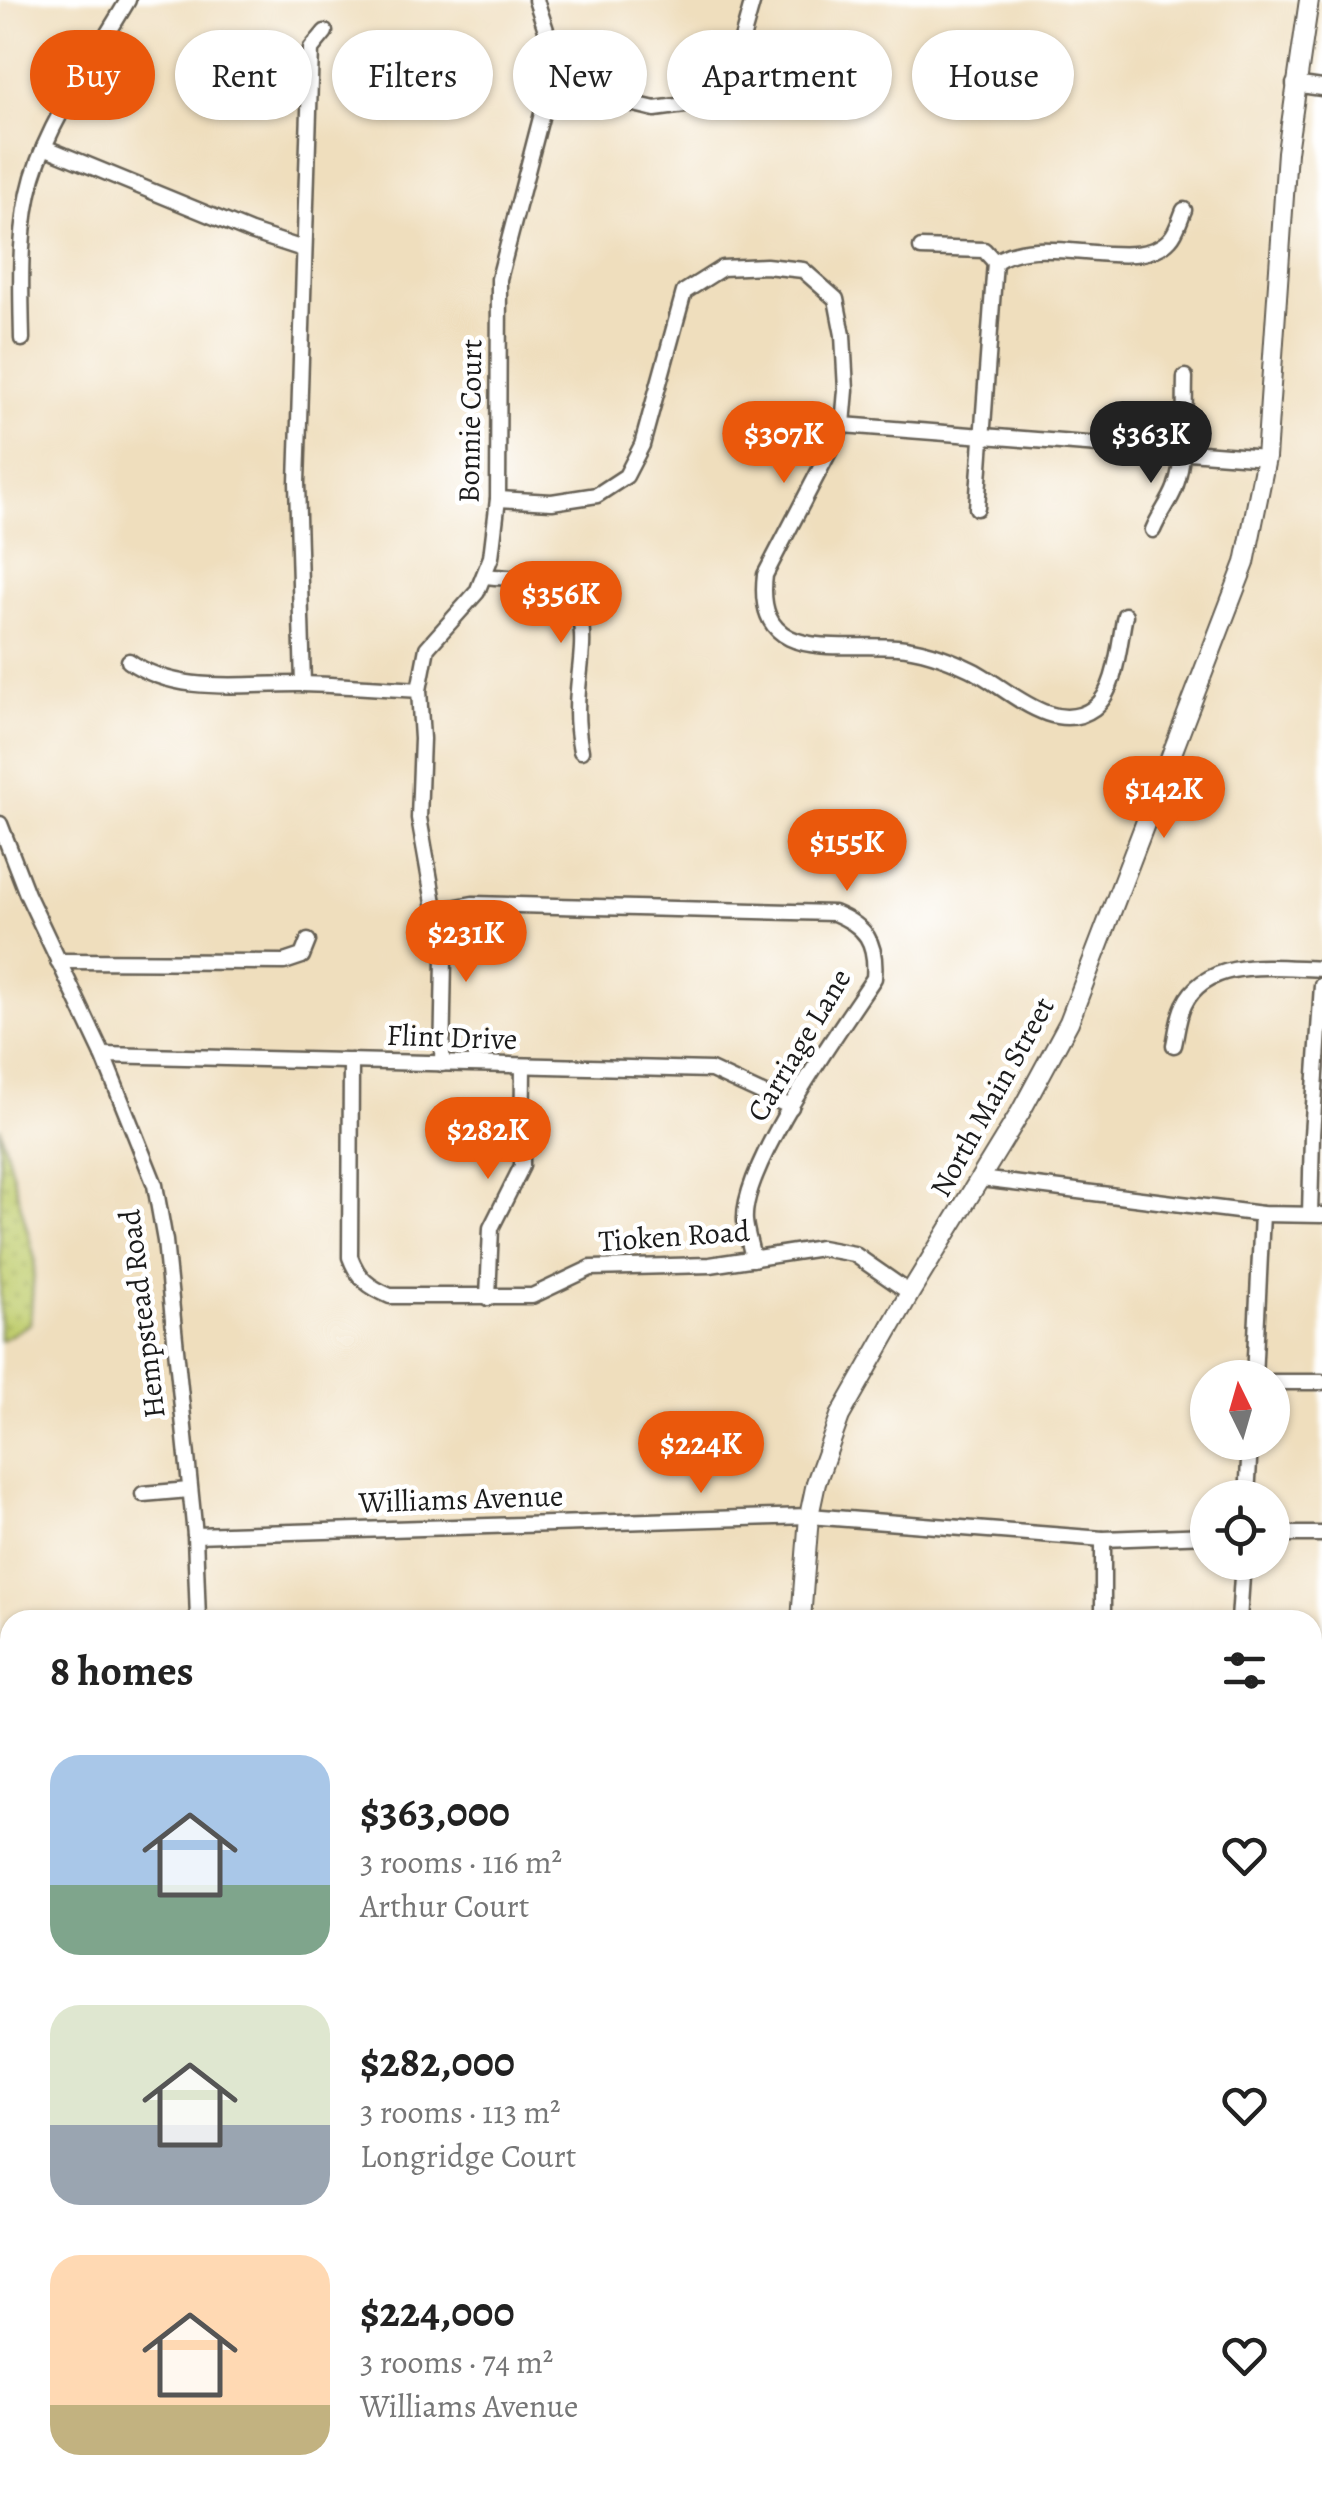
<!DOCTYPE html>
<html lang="en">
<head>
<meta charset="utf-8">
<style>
	:root { --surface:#fff; --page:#f6f6f6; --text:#222; --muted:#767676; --accent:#ea580c }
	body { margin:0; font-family:Alegreya,serif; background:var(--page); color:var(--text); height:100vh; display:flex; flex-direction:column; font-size:38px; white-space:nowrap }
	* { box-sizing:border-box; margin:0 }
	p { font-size:32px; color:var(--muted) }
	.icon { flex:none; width:55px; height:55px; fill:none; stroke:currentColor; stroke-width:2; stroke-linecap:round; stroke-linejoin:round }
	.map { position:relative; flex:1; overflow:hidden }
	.sheet { position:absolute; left:0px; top:1610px; width:1322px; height:890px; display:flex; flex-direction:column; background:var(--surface); border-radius:30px 30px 0 0; box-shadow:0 2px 8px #0004 }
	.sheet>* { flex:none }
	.guide { position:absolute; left:30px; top:30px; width:1262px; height:90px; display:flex; gap:20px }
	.needle { width:65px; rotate:355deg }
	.controls { position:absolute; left:1190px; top:1360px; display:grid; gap:20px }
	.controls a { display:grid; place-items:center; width:100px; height:100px; border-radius:50%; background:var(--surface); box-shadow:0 2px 8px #0004; font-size:50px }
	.price { position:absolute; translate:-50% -85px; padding:0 22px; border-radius:35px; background:var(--accent); color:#fff; font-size:32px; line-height:65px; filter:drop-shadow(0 2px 5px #0008) }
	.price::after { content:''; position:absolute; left:50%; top:60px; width:30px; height:22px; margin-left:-15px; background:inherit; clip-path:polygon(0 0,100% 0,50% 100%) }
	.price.current { background:#222; color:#fff }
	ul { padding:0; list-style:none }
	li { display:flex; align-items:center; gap:30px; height:250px; padding:0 50px }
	li span { display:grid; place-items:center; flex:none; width:280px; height:200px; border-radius:30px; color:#555 }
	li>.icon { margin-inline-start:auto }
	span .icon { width:120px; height:120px; fill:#fffc; stroke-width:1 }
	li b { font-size:42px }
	h2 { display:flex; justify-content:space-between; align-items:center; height:120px; padding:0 50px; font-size:42px }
	.chip { padding:0 35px; border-radius:45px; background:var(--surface); box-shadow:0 2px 8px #0004; font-size:35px; line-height:90px }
	.chip.current { background:var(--accent); color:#fff }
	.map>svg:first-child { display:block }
	.grass { fill:url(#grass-dots); stroke:#6e7445; stroke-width:2.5 }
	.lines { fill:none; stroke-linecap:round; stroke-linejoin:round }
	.minor-casing { stroke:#666054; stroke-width:19 }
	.major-casing { stroke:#666054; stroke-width:22 }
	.minor { stroke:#fff; stroke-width:14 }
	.major { stroke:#fff; stroke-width:18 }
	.labels { text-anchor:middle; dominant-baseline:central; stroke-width:9; stroke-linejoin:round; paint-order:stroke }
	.street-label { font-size:30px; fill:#1c1c1c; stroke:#fff }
</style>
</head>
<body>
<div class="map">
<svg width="1322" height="2500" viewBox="0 0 1322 2500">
	<defs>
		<pattern id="grass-dots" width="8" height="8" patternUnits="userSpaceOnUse" patternTransform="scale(2.5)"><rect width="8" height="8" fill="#c0cd6e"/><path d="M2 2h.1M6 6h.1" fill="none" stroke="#a4af5f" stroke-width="1.8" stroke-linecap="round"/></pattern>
	</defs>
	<rect width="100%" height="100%" fill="#fff"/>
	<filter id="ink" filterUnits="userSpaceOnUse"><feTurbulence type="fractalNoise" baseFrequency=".01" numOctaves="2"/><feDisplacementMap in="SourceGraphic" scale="20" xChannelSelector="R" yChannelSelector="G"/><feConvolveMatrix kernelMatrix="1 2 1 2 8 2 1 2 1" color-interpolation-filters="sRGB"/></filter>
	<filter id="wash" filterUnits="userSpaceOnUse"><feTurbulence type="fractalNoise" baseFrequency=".0048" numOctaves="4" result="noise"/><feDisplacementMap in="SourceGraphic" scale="40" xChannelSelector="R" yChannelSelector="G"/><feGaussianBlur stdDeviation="2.25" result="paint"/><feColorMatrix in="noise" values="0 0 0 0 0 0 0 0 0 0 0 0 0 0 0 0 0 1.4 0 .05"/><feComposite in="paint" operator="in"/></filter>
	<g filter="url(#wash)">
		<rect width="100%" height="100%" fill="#efdebd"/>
		<path class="grass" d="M0,1127l35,132 -5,65 -30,17z"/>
	</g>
	<g filter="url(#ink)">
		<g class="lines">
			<g class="minor-casing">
				<g id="minor">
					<path d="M536,0l20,60 74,43 25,6 37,-5 41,-33 20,-71"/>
					<path d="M1294,84l28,4"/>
					<path d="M44,147l207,85 52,17"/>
					<path d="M921,248l63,2 11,12"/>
					<path d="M995,262c47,-33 141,15 175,-23 7,-7 10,-20 14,-29"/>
					<path d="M22,339c-1,-53 -4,-110 11,-162 18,-60 63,-122 95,-177"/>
					<path d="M843,425l423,33"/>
					<path d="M498,499l54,3 45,-7 29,-19 16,-31 42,-153 38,-24 44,-2 37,4 33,29 7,36 3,55 -3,35 -78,150c-11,90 72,67 132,72 26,2 50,11 73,22 35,16 83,69 124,39 23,-17 25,-67 31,-93"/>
					<path d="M977,508l18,-246"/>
					<path d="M1153,530c6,-15 17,-28 22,-42 12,-35 9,-75 10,-111"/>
					<path d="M484,576c20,2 42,2 62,8 49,14 35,67 32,106 -2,21 -1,40 3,61"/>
					<path d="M129,661c50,35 116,22 173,23 39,1 78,4 117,6"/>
					<path d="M303,684l-6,-201 14,-434 14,-17"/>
					<path d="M0,824l27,70 76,161 52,130 10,56 30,294 3,85"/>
					<path d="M435,911l38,-7 361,9c32,13 43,29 40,65 -33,50 -133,188 -129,243 1,12 6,26 8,38"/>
					<path d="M58,961l226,1 18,-6 6,-15"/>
					<path d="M1174,1045c3,-13 4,-28 10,-40 23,-49 92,-37 138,-36"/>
					<path d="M103,1055l608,15 80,37"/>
					<path d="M351,1061l-1,196c8,22 19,30 40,39h142l59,-28 119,-3 111,-17 33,6 56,39"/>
					<path d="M442,1064l2,-105 -25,-141 3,-79 -3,-49 8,-42 50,-56 14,-35 7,-58 1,-220 57,-219"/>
					<path d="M981,1179l281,35 60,1"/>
					<path d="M1310,1214l2,-79 10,-150"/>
					<path d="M488,1298l3,-70 31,-62 1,-100"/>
					<path d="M1254,1378l8,-164"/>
					<path d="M1272,1382h50"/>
					<path d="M143,1494l46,-4"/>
					<path d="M1247,1498l3,-56"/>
					<path d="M1272,1534h50"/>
					<path d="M195,1535l614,-19 294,23 105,-4"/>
					<path d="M1103,1539v81"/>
					<path d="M1239,1620l4,-58"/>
					<path d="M0,1984h10"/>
					<path d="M0,2133h10"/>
					<path d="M0,2336h10"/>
					<path d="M1312,2357h10"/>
					<path d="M83,2490l1,10"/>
					<path d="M233,2490l1,10"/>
					<path d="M965,2500l1,-10"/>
				</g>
			</g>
			<g class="major-casing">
				<g id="major">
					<path d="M801,1620l8,-104 7,-33 24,-67 70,-123 110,-180 49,-91 176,-459 21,-105 21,-306 22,-152"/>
					<path d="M738,2490v10"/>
				</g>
			</g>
			<use href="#minor" class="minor"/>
			<use href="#major" class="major"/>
		</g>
	</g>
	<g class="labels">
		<g class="street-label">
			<text transform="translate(470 421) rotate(-89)">Bonnie Court</text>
			<text transform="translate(452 1037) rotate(2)">Flint Drive</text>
			<text transform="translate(799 1045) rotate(-59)">Carriage Lane</text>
			<text transform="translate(992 1097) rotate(-61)">North Main Street</text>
			<text transform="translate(674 1236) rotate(-4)">Tioken Road</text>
			<text transform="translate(142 1314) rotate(-97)">Hempstead Road</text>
			<text transform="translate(461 1499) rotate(-2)">Williams Avenue</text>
		</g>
	</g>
</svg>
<div class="controls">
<a><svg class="needle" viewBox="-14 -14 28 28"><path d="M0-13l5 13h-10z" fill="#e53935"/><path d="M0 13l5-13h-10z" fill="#767676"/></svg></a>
<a><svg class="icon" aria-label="locate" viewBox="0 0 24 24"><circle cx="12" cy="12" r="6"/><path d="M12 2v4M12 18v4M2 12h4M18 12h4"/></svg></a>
</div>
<b class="price" style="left:784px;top:486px">$307K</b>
<b class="price current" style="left:1151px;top:486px">$363K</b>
<b class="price" style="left:561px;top:646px">$356K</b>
<b class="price" style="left:1164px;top:841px">$142K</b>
<b class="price" style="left:847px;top:894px">$155K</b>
<b class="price" style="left:466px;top:985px">$231K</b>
<b class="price" style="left:488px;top:1182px">$282K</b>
<b class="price" style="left:701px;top:1496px">$224K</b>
<div class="guide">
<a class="chip current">Buy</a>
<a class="chip">Rent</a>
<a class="chip">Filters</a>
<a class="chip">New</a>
<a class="chip">Apartment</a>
<a class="chip">House</a>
</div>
<section class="sheet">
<h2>8 homes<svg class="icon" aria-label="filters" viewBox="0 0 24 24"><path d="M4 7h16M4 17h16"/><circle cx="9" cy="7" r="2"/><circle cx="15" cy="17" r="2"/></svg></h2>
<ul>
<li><span style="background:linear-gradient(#a9c7e8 65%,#7fa58c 0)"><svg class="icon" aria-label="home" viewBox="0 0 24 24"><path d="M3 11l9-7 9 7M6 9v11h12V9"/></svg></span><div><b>$363,000</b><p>3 rooms · 116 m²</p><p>Arthur Court</p></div><svg class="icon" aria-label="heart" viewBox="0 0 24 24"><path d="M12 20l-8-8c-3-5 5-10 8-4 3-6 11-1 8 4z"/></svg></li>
<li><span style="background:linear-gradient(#dfe7d0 60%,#9aa5b1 0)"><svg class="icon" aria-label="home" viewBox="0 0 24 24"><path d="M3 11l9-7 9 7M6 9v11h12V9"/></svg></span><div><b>$282,000</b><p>3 rooms · 113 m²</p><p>Longridge Court</p></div><svg class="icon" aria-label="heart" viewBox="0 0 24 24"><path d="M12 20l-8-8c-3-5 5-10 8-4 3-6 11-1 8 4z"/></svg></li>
<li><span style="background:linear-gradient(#ffd9b3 75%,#c2b280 0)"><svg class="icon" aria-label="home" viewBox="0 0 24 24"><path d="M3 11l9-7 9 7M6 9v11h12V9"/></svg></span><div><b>$224,000</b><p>3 rooms · 74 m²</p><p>Williams Avenue</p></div><svg class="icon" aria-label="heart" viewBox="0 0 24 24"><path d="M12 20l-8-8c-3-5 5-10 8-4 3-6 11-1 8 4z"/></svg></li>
</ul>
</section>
</div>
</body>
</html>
